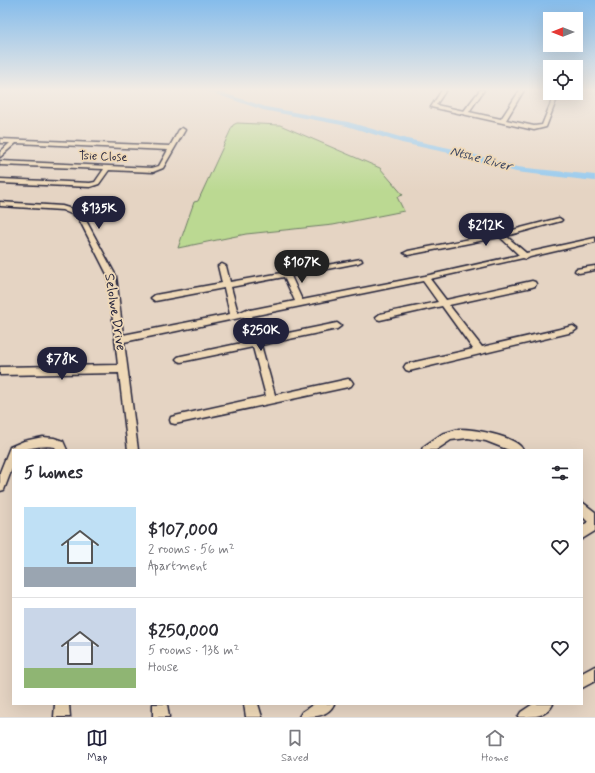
<!DOCTYPE html>
<html lang="en">
<head>
<meta charset="utf-8">
<style>
	:root { --surface:#fff; --page:#f2f2f3; --text:#2b2b33; --muted:#7c7c81; --line:#e1e1e2; --accent:#22223b }
	body { margin:0; font-family:Mynerve,sans-serif; background:var(--page); color:var(--text); height:100vh; display:flex; flex-direction:column; font-size:15px; white-space:nowrap }
	* { box-sizing:border-box; margin:0 }
	p { font-size:13px; color:var(--muted) }
	.icon { flex:none; width:22px; height:22px; fill:none; stroke:currentColor; stroke-width:2; stroke-linecap:round; stroke-linejoin:round }
	.map { position:relative; flex:1; overflow:hidden }
	.details { position:absolute; left:12px; top:449px; width:571px; height:256px; display:flex; flex-direction:column; background:var(--surface); border-radius:0px; box-shadow:0 4px 16px #0002 }
	.details>* { flex:none }
	.needle { width:26px; rotate:270deg }
	.buttons { position:absolute; left:543px; top:12px; display:grid; gap:8px }
	.buttons a { display:grid; place-items:center; width:40px; height:40px; border-radius:0px; background:var(--surface); box-shadow:0 4px 16px #0002; font-size:20px }
	.price { position:absolute; translate:-50% -34px; padding:0 9px; border-radius:14px; background:var(--accent); color:#fff; font-size:13px; line-height:26px; filter:drop-shadow(0 1px 2px #0008) }
	.price::after { content:''; position:absolute; left:50%; top:24px; width:12px; height:9px; margin-left:-6px; background:inherit; clip-path:polygon(0 0,100% 0,50% 100%) }
	.price.current { background:#222; color:#fff }
	ul { padding:0; list-style:none }
	li { display:flex; align-items:center; gap:12px; height:100px; padding:0 12px }
	li+li { border-top:1px solid var(--line) }
	li span { display:grid; place-items:center; flex:none; width:112px; height:80px; border-radius:0px; color:#555 }
	li>.icon { margin-inline-start:auto }
	span .icon { width:48px; height:48px; fill:#fffc; stroke-width:1 }
	li b { font-size:17px }
	h2 { display:flex; justify-content:space-between; align-items:center; height:48px; padding:0 12px; font-size:17px }
	.tab-bar { display:flex; justify-content:space-around; align-items:center; height:56px; border-top:1px solid var(--line); background:var(--surface); font-size:11px; color:var(--muted) }
	.tab-bar a { display:grid; justify-items:center; gap:2px }
	.tab-bar .current { color:var(--accent) }
	.map>svg:first-child { display:block }
	.green { fill:#bbd992; stroke:#6e7e66 }
	.lines { fill:none; stroke-linecap:round; stroke-linejoin:round }
	.river { fill:#91c8ef; fill-rule:evenodd }
	.minor-casing { stroke:#22223b; stroke-width:3 }
	.minor { fill:#efd9b8; fill-rule:evenodd }
	.labels { text-anchor:middle; dominant-baseline:central; stroke-width:3.5; stroke-linejoin:round; paint-order:stroke }
	.far-street-label { font-size:12px; fill:#22223b; stroke:#efd9b8 }
	.far-water-label { font-size:13px; font-style:italic; fill:#38435f; stroke:#efd9b8 }
	.street-label { font-size:14px; fill:#22223b; stroke:#efd9b8 }
</style>
</head>
<body>
<div class="map">
<svg width="595" height="717" viewBox="0 0 595 717">
	<rect width="100%" height="100%" fill="#e5d4c3"/>
	<filter id="ink" filterUnits="userSpaceOnUse"><feTurbulence type="fractalNoise" baseFrequency=".025" numOctaves="2"/><feDisplacementMap in="SourceGraphic" scale="8" xChannelSelector="R" yChannelSelector="G"/><feConvolveMatrix kernelMatrix="1 2 1 2 8 2 1 2 1" color-interpolation-filters="sRGB"/></filter>
	<g filter="url(#ink)">
		<path class="green" d="M237,123l43,2 100,43 23,27 -6,2 7,14 -71,14 -87,9 -68,14 16,-46 4,-1 35,-76z"/>
		<g class="lines">
			<path class="river" d="M203,90h11l52,17 82,15 59,17 52,11 58,17 78,8v6l-79,-9 -62,-18 -52,-11 -55,-17 -84,-16z"/>
			<g class="minor-casing">
				<g id="minor">
					<path d="M442,90h4l-10,15 28,6 16,-21h4l-15,22 32,7 19,-29h4l-18,30 28,6 8,-1 13,-32h4l-13,34 -12,3 -103,-23z"/>
					<path d="M182,128l3,2 -22,38 -10,4 -44,-2 -10,14 -9,3 -90,-4v-4l90,4 5,-1 9,-13 -104,-4v-4l152,7 7,-2 9,-16 -152,-7 -16,14v-5l10,-9h-10v-4l170,7 9,-16z"/>
					<path d="M0,202l62,4 10,3 11,6 33,61 7,59 107,-21 -6,-26 -69,13 -4,-3 4,-3 67,-12 -4,-17 4,-2 4,2 4,16 131,-23 1,2 -4,2 -67,13 11,24 123,-24 94,-21 -19,-18 -92,18 -4,-2 4,-2 93,-18 58,-15 3,2 -1,1 -55,15 20,17 69,-15v4l-65,15 -4,2 -3,-1 -93,21 16,21 86,-19 3,1 1,2 -1,2 -3,1 -83,18 33,42 91,-21 4,3 -4,3 -164,39 -3,-1 -2,-3 2,-3 67,-15 -31,-43 -62,14 -3,-1 -1,-2 4,-3 58,-12 -15,-21 -171,35 7,23 78,-16 4,3 -4,3 -76,16 14,50 73,-16 3,1 2,3 -2,3 -3,1 -173,37 -4,-1 -1,-3 1,-3 4,-1 91,-20 -13,-49 -72,15 -3,-1 -2,-2 2,-2 3,-1 70,-15 -7,-24 -120,25 14,108h-10l-9,-77 -119,2v-8l118,-2 -10,-89 -30,-59 -16,-7 -62,-4zM284,277l11,24 -45,9 -3,-1 -9,4 -7,-26z"/>
					<path d="M595,266v4l-16,3 -4,-2 1,-2z"/>
					<path d="M459,429c14,0 58,7 64,21h-14l-23,-9 -18,-3 -17,2 -15,10h-14l1,-3 19,-13z"/>
					<path d="M43,437l11,1 9,3 4,9h-10l-2,-3c-14,-3 -28,3 -42,3v16l-9,24 -4,1v-19l10,-25 14,-6z"/>
					<path d="M582,502l13,10v19l-13,8v-13l6,-4 -6,-6z"/>
					<path d="M595,666v15l-13,7v-15z"/>
					<path d="M55,704h14l1,13h-16z"/>
					<path d="M153,704h14l2,13h-16z"/>
					<path d="M244,704h14l4,13h-16z"/>
					<path d="M314,704h20c-6,13 -21,13 -35,13l3,-5z"/>
					<path d="M533,704h20c-6,13 -21,13 -35,13l3,-5z"/>
				</g>
			</g>
			<use href="#minor" class="minor"/>
		</g>
	</g>
	<linearGradient id="sky" x2="0" y2="1"><stop stop-color="#85bceb"/><stop offset="0.47" stop-color="#f3ece4"/><stop offset="1" stop-color="#f3ece4" stop-opacity="0"/></linearGradient>
	<rect width="595" height="191" fill="url(#sky)"/>
	<g class="labels">
		<g class="far-street-label">
			<text transform="translate(103 157) rotate(2)">Tsie Close</text>
		</g>
		<g class="far-water-label">
			<text transform="translate(481 159) rotate(15)">Ntshe River</text>
		</g>
		<g class="street-label">
			<text transform="translate(115 312) rotate(81)">Selolwe Drive</text>
		</g>
	</g>
</svg>
<div class="buttons">
<a><svg class="needle" viewBox="-14 -14 28 28"><path d="M0-13l5 13h-10z" fill="#e53935"/><path d="M0 13l5-13h-10z" fill="#7c7c81"/></svg></a>
<a><svg class="icon" aria-label="locate" viewBox="0 0 24 24"><circle cx="12" cy="12" r="6"/><path d="M12 2v4M12 18v4M2 12h4M18 12h4"/></svg></a>
</div>
<b class="price" style="left:99px;top:230px">$135K</b>
<b class="price" style="left:486px;top:247px">$212K</b>
<b class="price current" style="left:302px;top:284px">$107K</b>
<b class="price" style="left:261px;top:352px">$250K</b>
<b class="price" style="left:62px;top:381px">$78K</b>
<section class="details">
<h2>5 homes<svg class="icon" aria-label="filters" viewBox="0 0 24 24"><path d="M4 7h16M4 17h16"/><circle cx="9" cy="7" r="2"/><circle cx="15" cy="17" r="2"/></svg></h2>
<ul>
<li><span style="background:linear-gradient(#bfe0f5 75%,#9aa5b1 0)"><svg class="icon" aria-label="home" viewBox="0 0 24 24"><path d="M3 11l9-7 9 7M6 9v11h12V9"/></svg></span><div><b>$107,000</b><p>2 rooms · 56 m²</p><p>Apartment</p></div><svg class="icon" aria-label="heart" viewBox="0 0 24 24"><path d="M12 20l-8-8c-3-5 5-10 8-4 3-6 11-1 8 4z"/></svg></li>
<li><span style="background:linear-gradient(#c9d6e8 75%,#8fb573 0)"><svg class="icon" aria-label="home" viewBox="0 0 24 24"><path d="M3 11l9-7 9 7M6 9v11h12V9"/></svg></span><div><b>$250,000</b><p>5 rooms · 138 m²</p><p>House</p></div><svg class="icon" aria-label="heart" viewBox="0 0 24 24"><path d="M12 20l-8-8c-3-5 5-10 8-4 3-6 11-1 8 4z"/></svg></li>
</ul>
</section>
</div>
<nav class="tab-bar">
<a class="current"><svg class="icon" aria-label="map" viewBox="0 0 24 24"><path d="M3 6l6-2 6 2 6-2v14l-6 2-6-2-6 2zM9 4v14M15 6v14"/></svg>Map</a>
<a><svg class="icon" aria-label="saved" viewBox="0 0 24 24"><path d="M7 4h10v16l-5-4-5 4z"/></svg>Saved</a>
<a><svg class="icon" aria-label="home" viewBox="0 0 24 24"><path d="M3 11l9-7 9 7M6 9v11h12V9"/></svg>Home</a>
</nav>
</body>
</html>
